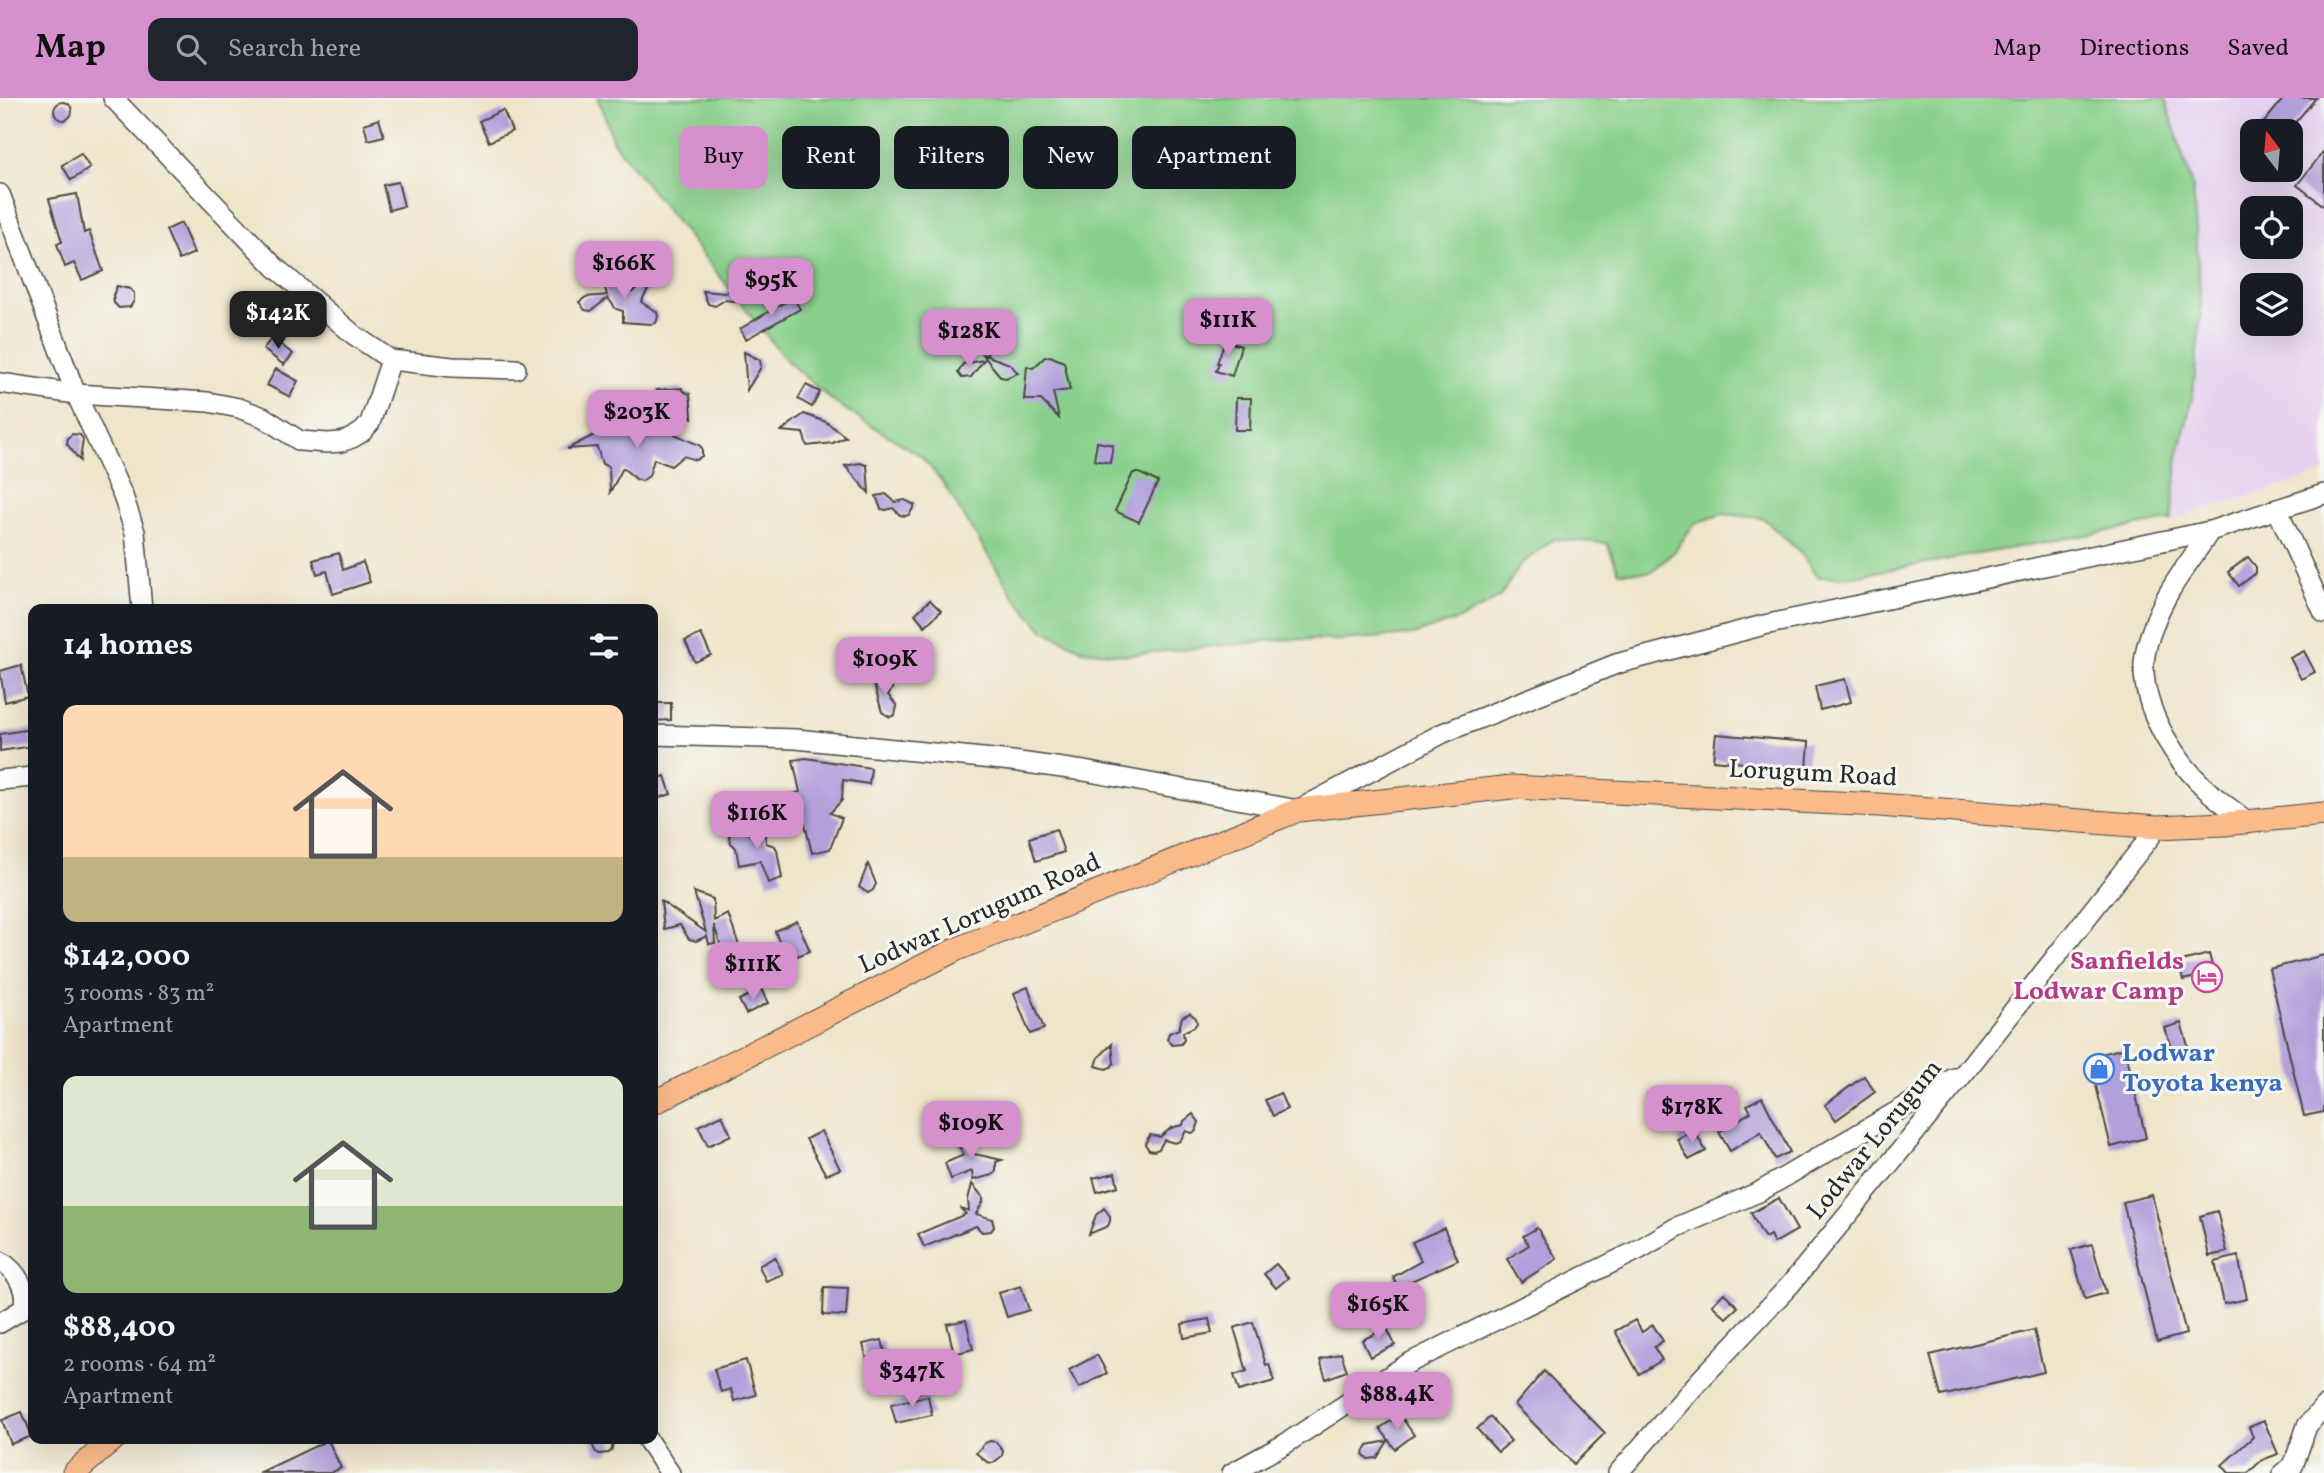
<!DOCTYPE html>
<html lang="en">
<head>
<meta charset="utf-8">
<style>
	:root { --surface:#171b24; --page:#20242c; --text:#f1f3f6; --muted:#9ea1a6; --accent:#d690ce }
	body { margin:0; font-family:Vollkorn,serif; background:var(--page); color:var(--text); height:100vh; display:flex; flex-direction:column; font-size:26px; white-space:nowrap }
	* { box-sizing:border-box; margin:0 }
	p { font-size:23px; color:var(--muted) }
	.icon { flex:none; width:38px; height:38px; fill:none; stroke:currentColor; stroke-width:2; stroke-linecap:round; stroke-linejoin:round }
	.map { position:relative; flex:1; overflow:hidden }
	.drawer { position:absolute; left:28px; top:506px; width:630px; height:840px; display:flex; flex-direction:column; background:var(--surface); border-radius:14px; box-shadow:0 7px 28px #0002 }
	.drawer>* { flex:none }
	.hud { position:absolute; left:679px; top:28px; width:665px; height:63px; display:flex; gap:14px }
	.needle { width:46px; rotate:344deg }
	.buttons { position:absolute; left:2240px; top:21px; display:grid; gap:14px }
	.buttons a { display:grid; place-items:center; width:63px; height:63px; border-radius:14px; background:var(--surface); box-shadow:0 7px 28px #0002; font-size:35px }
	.price { position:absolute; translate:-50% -60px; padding:0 16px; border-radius:14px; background:var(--accent); color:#111; font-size:23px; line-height:46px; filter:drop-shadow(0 2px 4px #0008) }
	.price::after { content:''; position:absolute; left:50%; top:42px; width:21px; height:16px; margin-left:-10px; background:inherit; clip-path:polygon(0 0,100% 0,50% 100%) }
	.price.on { background:#222; color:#fff }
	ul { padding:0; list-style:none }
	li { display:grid; align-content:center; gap:14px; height:371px; padding:0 35px }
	li span { display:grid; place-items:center; height:217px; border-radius:14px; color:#555 }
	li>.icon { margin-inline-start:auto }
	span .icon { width:126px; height:126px; fill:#fffc; stroke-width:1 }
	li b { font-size:30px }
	h2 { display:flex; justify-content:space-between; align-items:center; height:84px; padding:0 35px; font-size:30px }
	.pill { padding:0 24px; border-radius:14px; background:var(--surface); box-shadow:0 7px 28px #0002; font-size:24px; line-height:63px }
	.pill.on { background:var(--accent); color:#111 }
	header { display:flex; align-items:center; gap:42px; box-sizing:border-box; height:98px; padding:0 35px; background:var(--accent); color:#111 }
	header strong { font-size:33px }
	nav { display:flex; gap:38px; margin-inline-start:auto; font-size:24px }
	.search { width:490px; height:63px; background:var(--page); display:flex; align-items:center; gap:18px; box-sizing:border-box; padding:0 24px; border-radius:14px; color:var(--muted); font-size:26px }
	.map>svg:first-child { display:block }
	.built { fill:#e6d2f0; fill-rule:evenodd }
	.green { fill:#89d08b; stroke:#5a7e5b; stroke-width:2 }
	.building { fill:#b2a0db }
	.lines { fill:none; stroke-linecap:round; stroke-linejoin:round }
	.minor-casing { stroke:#484743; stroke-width:22 }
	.major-casing { stroke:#484743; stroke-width:25 }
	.minor { stroke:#fff; stroke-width:19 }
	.major { stroke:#fabb8b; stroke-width:23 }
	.labels { text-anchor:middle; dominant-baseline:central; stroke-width:6; stroke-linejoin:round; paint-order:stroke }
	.street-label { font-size:26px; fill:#2b2b2b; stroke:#f6f6f2 }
	.hotel-label { font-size:26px; font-weight:bold; fill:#b23c85; stroke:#f6f6f2; text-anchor:end }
	.shop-label { font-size:26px; font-weight:bold; fill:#366cbe; stroke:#f6f6f2; text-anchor:start }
</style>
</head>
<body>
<header>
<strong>Map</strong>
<div class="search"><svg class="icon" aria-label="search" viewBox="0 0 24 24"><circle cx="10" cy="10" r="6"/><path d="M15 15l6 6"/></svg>Search here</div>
<nav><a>Map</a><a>Directions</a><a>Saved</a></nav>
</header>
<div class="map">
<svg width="2324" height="1375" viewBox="0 0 2324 1375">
	<rect width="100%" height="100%" fill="#f6f6f2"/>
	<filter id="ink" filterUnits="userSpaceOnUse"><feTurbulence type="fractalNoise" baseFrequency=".0143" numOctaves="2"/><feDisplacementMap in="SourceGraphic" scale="14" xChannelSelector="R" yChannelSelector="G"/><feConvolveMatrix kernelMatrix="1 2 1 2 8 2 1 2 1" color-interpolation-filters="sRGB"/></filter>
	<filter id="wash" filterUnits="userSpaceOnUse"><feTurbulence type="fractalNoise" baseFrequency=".00686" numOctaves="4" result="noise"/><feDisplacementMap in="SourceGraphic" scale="28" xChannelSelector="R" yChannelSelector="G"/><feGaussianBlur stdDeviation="1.57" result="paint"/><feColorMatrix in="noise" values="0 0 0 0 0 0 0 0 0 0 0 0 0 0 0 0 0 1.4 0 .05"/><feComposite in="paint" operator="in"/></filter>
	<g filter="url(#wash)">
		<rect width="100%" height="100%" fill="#efe5cb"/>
		<path class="built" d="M2165,0h159v375l-153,47 7,-63 15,-63 8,-87 -8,-118zM2252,33h39v39h-39zM2252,110h39v39h-39zM2252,187h39v39h-39z"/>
		<path class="green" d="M597,0h1568l28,91 8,118 -8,87 -15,63 -7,63 -323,57h-31l-17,-25 -37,-34 -41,-4 -28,10 -20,28 -23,20h-32l-12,-29 -53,-4 -34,26 -20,32 -35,20 -52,18 -73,5 -52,-1 -162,16 -43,-5 -40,-20 -28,-32 -74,-118 -20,-24 -86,-53 -48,-42 -174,-219 -10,-32z"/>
		<g id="blocks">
			<g class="building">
				<path d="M2284,0h32l-28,33h-31z"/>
				<circle cx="63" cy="13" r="9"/>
				<path d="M503,12l9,21 -23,11 -10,-21z"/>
				<path d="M379,21l5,17 -16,4 -4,-16z"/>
				<path d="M2324,53v55l-27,-21z"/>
				<path d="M81,56l9,14 -19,12 -9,-15z"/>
				<path d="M398,84l6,24 -15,4 -6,-25z"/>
				<path d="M77,96l7,39 5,-2 14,40 -21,9 -8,-17 -9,4 -8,-23 5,-2 -13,-43z"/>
				<path d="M181,125l13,30 -15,7 -13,-30z"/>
				<path d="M599,169l33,25 24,-17 -15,27 16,10 1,5 -2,6 -5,1 -28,-2v-11l-7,-2 -8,-11 -17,13 -6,-1 -6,-8 7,-5 21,-2z"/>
				<path d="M117,188l13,3 4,4v8l-4,6 -11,1 -5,-5 -1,-8z"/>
				<path d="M734,189l7,4v11l-16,-2 -10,6 -7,-2 -5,-13 22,2z"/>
				<path d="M793,199l7,12 -54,30 -6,-10z"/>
				<path d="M989,228h12l-3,11 -11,17 -5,-23z"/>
				<path d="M272,240l21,16 -9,11 -21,-16z"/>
				<path d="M1225,243l16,5 -9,30 -16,-5 3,-8h-2z"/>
				<path d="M744,254l16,8 1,7 -14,23z"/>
				<path d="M982,256l28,10 8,9 -12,5 -5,-1z"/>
				<path d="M1050,258l14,6 6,28 -17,2 6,26 -18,-18h-17l3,-34 6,2 12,-11z"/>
				<path d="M984,262l-13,17 -9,1 -4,-5 5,-9z"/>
				<path d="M276,271l22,12 -8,16 -23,-12z"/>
				<path d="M806,287l14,7 -8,15 -14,-8z"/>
				<path d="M682,290l1,3 7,3 2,24 -25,-14 -10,-14z"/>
				<path d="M1236,300h15l-1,32h-15z"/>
				<path d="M804,316l22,8 20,15 -13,6 -26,3 -4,-13 -22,-2z"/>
				<path d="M599,318l27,17 1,-2h41l31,14 3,3v8l-6,4 -13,-4 -12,10 -17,-7 -5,17 -7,5 -6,-2 -13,-11 -13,24 -1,-25 -7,-3 -5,-17 -30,2 29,-15z"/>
				<path d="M72,336l8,1 3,4 -3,22 -13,-17 1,-6z"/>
				<path d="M1097,344l16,3 -3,18 -16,-3z"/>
				<path d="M860,365l7,2 2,28 -24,-27z"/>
				<path d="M1133,375h6l19,9 -19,40 -24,-11z"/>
				<path d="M886,396l9,8 10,-2 10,5 -6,10 -4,1 -5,-1 -7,-7 -7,2 -5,-1 -5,-13z"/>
				<path d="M339,455l4,17 20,-8 7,20 -37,12 -6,-23 -10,3 -4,-14z"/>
				<path d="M2248,459l8,10v6l-17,13 -11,-14z"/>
				<path d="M930,502l11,11 -16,15 -10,-12z"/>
				<path d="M701,536l10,21 -16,7 -10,-21z"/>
				<path d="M2304,553l11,21 -14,7 -11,-21z"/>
				<path d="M21,567l7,31 -23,6 -5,-31z"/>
				<path d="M872,579l5,6 2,-6 12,5 1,7 -4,6 9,11 -2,9 -5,2 -8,-5z"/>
				<path d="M1845,581l6,23 -31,8 -5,-24z"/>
				<path d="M653,605h18v17l-18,1z"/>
				<path d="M31,631l2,17 -33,5v-17z"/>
				<path d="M1716,636l93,8 -2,27 -94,-9z"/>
				<path d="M806,660l65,10 -2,16 -26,-4 -1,20 -12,13 12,5 -12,31 -18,4 -10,-41 -33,8 -4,-17 7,-1 -1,-4 29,-6 -7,-32z"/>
				<path d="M665,678l6,18 -18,6v-20z"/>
				<path d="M764,724l2,21 9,3 2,4 5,28 -14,5 -8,-22 -21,4 -3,-17 -6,-6 -1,-5 4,-8 5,-1 11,6z"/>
				<path d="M1056,731l8,23 -28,9 -7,-23z"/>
				<path d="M868,766l8,20 -3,6 -5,3 -9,-6z"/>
				<path d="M694,794l19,7 1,22 14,-7 14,40 -17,5 -11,-34 1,18 -6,1 -2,-8 -11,5 -7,-2 -9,-14 -16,4 -3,-28 45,31z"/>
				<path d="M797,823l13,30 -15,6 -6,-14 -8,3 -6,-15z"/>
				<path d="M2209,856l9,35 -13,4 -5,-17 -17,4 -5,-18z"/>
				<path d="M2324,857v157l-20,4 -35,-147z"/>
				<path d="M1028,889l16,42 -14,5 -16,-41z"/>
				<path d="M761,891l7,14 -22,11 -7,-14z"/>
				<path d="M1190,915l6,5 1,5 -3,4 -11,5 1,8 -3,4 -9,1 -5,-6 2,-6 10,-4 3,-12z"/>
				<path d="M2181,925l9,29 -16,5 -9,-29z"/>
				<path d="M1112,946l2,19 -3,4 -5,2 -10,-3 3,-9z"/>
				<path d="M2125,950l21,90 -35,9 -22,-90z"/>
				<path d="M1864,978l11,16 -39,28 -11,-15z"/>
				<path d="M1280,995l7,16 -14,7 -8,-16z"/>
				<path d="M1762,999l28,55 -15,7 -14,-27 -31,19 -11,-19 32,-20 -4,-7z"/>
				<path d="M1193,1016l6,8 -3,9 -4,2 -6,-2 -6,10 -5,2 -11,-3 -5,9 -5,2 -5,-1 -4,-6 5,-9 10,2 11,-9 12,-3 1,-4z"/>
				<path d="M722,1017l9,20 -23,11 -10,-20z"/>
				<path d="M967,1032l6,9 1,15 28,6 -6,2v9l-4,4 -19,5 -1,-9 -21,8 -6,-16 19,-8 -7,-12 2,-5z"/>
				<path d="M1694,1032l12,21 -17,9 -12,-21z"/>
				<path d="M821,1033l19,38 -14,6 -20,-36z"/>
				<path d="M1115,1075l3,13 -21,6 -4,-14z"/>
				<path d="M972,1086l11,13v5l-7,12 16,5 2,8 -3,4 -9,1 -6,-6 -52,21 -6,-13 48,-20 -6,-6 9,3 -1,-11z"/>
				<path d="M2152,1097l34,139 -29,8 -34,-140z"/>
				<path d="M1779,1100l18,32 -23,13 -4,-8 -5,3 -4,-6 -10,-19z"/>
				<path d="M1104,1110l6,8v5l-2,5 -19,8 7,-19z"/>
				<path d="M2217,1113l10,41 -18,4 -9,-40z"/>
				<path d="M1444,1130l14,32 -60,27 -5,-10 28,-16 -9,-19z"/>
				<path d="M1537,1130l20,31 -36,23 -14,-23 22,-14 -6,-9z"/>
				<path d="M2092,1146l14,49 -21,6 -14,-49z"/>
				<path d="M2238,1158l9,43 -23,5 -9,-42z"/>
				<path d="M775,1159l8,17 -17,7 -7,-15z"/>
				<path d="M1276,1166l12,14 -12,10 -12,-14z"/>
				<path d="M1021,1188l8,24 -22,7 -8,-24z"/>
				<path d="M824,1189l24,1 -2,28 -23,-1z"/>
				<path d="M1724,1195l14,14 -12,11 -14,-13z"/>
				<path d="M1209,1221l3,14 -28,5 -2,-14z"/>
				<path d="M966,1222l7,29 -19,5 -7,-30z"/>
				<path d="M1635,1222l7,12 11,-7 10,16 -9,6 8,13 -23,14 -24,-43z"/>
				<path d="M1253,1224l13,43 3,-1 5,17 -35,10 -5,-16 13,-4 -13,-43z"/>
				<path d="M1387,1230l8,17 -25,12 -8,-17z"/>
				<path d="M2034,1232l10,42 -103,24 -11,-41z"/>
				<path d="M882,1242l6,24 -19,4 -6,-24z"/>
				<path d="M1341,1255l6,18 -21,8 -6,-19z"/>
				<path d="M1097,1257l10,18 -28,15 -10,-18z"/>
				<path d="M746,1262l10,35 -22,6 -3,-12 -10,3 -7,-23z"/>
				<path d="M1544,1273l61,62 -31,31 -59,-59z"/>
				<path d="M1422,1280l4,14 -19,7 -4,-14z"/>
				<path d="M928,1298l4,19 -36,8 -5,-19z"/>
				<path d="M22,1314l10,24 -21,8 -9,-24z"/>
				<path d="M1400,1317l14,20 -19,14 -15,-21z"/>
				<path d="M1490,1319l21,24 -13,11 -21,-23z"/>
				<path d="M2264,1323l14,33 -16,6 -14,13h-19l-7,-8 31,-28 -4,-10z"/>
				<path d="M590,1340h23l-1,11 -3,4 -10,1 -4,-3z"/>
				<path d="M328,1342l13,28 -11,5h-71z"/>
				<path d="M990,1343l6,1 7,9 -1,5 -9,7 -6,-1 -11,-9 9,-10z"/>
				<path d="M1388,1343l-11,17 -9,1 -5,-5 5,-9z"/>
			</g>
		</g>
	</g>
	<g filter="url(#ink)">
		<use href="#blocks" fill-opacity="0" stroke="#484743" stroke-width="2"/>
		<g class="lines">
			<g class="minor-casing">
				<g id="minor">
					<path d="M113,0l162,169 79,68 37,25 61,7 64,2"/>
					<path d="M0,96l76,200 47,102 12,36 7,77"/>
					<path d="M0,285l76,11 132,8 31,6 24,9 37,24 28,2 13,-1 11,-4 10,-6 8,-9 21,-63"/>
					<path d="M2277,411l47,104"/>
					<path d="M2210,433c-20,31 -45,60 -57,96 -4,10 -8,25 -9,36 -2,46 30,96 62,126 13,12 28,22 42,33"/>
					<path d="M653,637l143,4 216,22 72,10 214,39 145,-77 173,-69 148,-39 446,-94 114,-37"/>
					<path d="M0,682l33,-3"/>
					<path d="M0,1163c16,9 29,29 23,48l-23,14"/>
					<path d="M646,1340l24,35"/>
					<path d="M1232,1375l53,-29 124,-81 229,-113 39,-23 82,-35 195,-114"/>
					<path d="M1618,1375l82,-93 90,-95 175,-213 193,-245"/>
					<path d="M2283,1375l10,-7 14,-40 17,-20"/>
				</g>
			</g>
			<g class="major-casing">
				<g id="major">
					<path d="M653,1005l302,-153 343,-140 214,-23 367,18 279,22 66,-3 100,-10"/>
					<path d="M74,1375l41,-35"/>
				</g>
			</g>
			<use href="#minor" class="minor"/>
			<use href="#major" class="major"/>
		</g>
	</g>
	<defs>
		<g id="hotel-ring" transform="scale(1.575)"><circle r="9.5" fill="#f6f6f2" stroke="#d1479c" stroke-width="1.5"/><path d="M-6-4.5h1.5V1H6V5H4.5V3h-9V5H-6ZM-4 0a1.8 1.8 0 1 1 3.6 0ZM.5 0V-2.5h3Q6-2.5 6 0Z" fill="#d1479c"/></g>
		<g id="shop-ring" transform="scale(1.575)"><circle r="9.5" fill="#f6f6f2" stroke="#3f7fe0" stroke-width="1.5"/><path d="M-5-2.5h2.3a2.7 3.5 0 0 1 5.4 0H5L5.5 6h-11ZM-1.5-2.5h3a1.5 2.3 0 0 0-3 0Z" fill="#3f7fe0"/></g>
	</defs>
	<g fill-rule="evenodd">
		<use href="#hotel-ring" x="2207" y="879"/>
		<use href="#shop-ring" x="2099" y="971"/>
	</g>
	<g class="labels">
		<g class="street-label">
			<text transform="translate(1813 676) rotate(3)">Lorugum Road</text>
			<text transform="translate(980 816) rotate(-24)">Lodwar Lorugum Road</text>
			<text transform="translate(1875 1042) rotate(-51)">Lodwar Lorugum</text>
		</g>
		<g class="hotel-label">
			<text x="2184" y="864">Sanfields<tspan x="2184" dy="30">Lodwar Camp</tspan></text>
		</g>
		<g class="shop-label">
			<text x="2122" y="956">Lodwar<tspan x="2122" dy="30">Toyota kenya</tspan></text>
		</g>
	</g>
</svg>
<div class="buttons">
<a><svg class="needle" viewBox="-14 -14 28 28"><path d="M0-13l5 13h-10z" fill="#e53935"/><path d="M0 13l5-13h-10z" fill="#9ea1a6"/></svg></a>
<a><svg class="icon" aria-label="locate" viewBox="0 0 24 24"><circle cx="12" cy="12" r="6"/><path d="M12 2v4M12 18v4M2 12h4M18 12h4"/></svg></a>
<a><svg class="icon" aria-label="layers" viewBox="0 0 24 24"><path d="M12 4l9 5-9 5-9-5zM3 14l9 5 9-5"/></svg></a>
</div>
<b class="price" style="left:624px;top:203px">$166K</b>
<b class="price" style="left:771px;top:220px">$95K</b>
<b class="price on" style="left:278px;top:253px">$142K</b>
<b class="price" style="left:1228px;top:260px">$111K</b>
<b class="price" style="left:969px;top:271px">$128K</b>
<b class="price" style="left:637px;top:352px">$203K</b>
<b class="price" style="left:885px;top:599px">$109K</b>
<b class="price" style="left:757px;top:753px">$116K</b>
<b class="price" style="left:753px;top:904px">$111K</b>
<b class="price" style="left:1692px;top:1047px">$178K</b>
<b class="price" style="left:971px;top:1063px">$109K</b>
<b class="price" style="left:1378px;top:1244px">$165K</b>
<b class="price" style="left:912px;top:1311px">$347K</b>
<b class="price" style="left:1397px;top:1334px">$88.4K</b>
<div class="hud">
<a class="pill on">Buy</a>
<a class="pill">Rent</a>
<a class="pill">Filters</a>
<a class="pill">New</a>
<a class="pill">Apartment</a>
</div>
<section class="drawer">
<h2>14 homes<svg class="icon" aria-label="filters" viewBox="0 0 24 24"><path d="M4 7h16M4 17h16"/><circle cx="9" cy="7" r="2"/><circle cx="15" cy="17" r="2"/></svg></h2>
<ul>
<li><span style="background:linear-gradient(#ffd9b3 70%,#c2b280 0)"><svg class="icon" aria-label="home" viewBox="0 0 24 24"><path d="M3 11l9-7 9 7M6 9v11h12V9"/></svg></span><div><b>$142,000</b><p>3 rooms · 83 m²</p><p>Apartment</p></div></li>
<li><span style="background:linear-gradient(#dfe7d0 60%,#8fb573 0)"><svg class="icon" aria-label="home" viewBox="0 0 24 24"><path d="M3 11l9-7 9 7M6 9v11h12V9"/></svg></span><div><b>$88,400</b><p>2 rooms · 64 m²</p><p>Apartment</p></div></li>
</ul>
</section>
</div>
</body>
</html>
